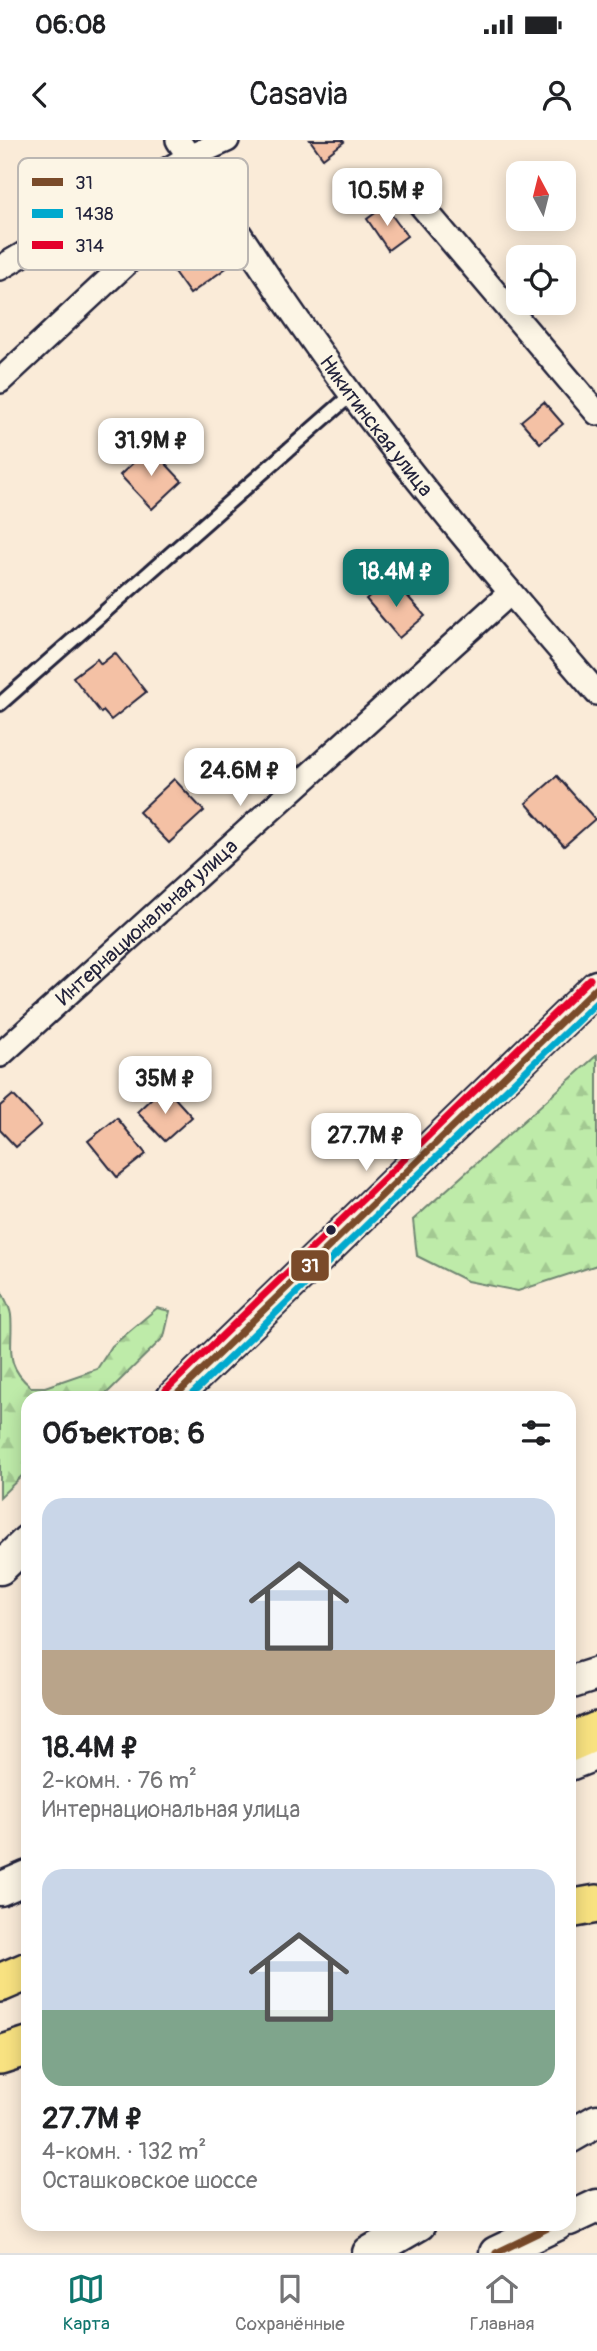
<!DOCTYPE html>
<html lang="ru">
<head>
<meta charset="utf-8">
<style>
	:root { --surface:#fff; --page:#f6f6f6; --text:#202124; --muted:#757577; --line:#e0e0e0; --accent:#0f766e }
	body { margin:0; font-family:Pangolin,sans-serif; background:var(--page); color:var(--text); height:100vh; display:flex; flex-direction:column; font-size:26px; white-space:nowrap }
	* { box-sizing:border-box; margin:0 }
	p { font-size:23px; color:var(--muted) }
	.icon { flex:none; width:38px; height:38px; fill:none; stroke:currentColor; stroke-width:2; stroke-linecap:round; stroke-linejoin:round }
	.map { position:relative; flex:1; overflow:hidden }
	.details { position:absolute; left:21px; top:1251px; width:555px; height:840px; display:flex; flex-direction:column; background:var(--surface); border-radius:21px; box-shadow:0 4px 18px #0003 }
	.details>* { flex:none }
	.needle { width:46px; rotate:353deg }
	.controls { position:absolute; left:506px; top:21px; display:grid; gap:14px }
	.controls a { display:grid; place-items:center; width:70px; height:70px; border-radius:14px; background:var(--surface); box-shadow:0 4px 18px #0003; font-size:35px }
	.price { position:absolute; translate:-50% -60px; padding:0 16px; border-radius:14px; background:#fff; color:#222; font-size:23px; line-height:46px; filter:drop-shadow(0 2px 4px #0008) }
	.price::after { content:''; position:absolute; left:50%; top:42px; width:21px; height:16px; margin-left:-10px; background:inherit; clip-path:polygon(0 0,100% 0,50% 100%) }
	.price.active { background:var(--accent); color:#fff }
	ul { padding:0; list-style:none }
	li { display:grid; align-content:center; gap:14px; height:371px; padding:0 21px }
	li span { display:grid; place-items:center; height:217px; border-radius:21px; color:#555 }
	li>.icon { margin-inline-start:auto }
	span .icon { width:126px; height:126px; fill:#fffc; stroke-width:1 }
	li b { font-size:30px }
	h2 { display:flex; justify-content:space-between; align-items:center; height:84px; padding:0 21px; font-size:30px }
	.status { display:flex; justify-content:space-between; align-items:center; height:49px; padding:0 35px; background:var(--surface); direction:ltr }
	.status svg { height:19px; fill:currentColor }
	header { display:flex; justify-content:space-between; align-items:center; height:91px; padding:0 21px; background:var(--surface); font-size:32px; font-weight:600 }
	.tab-bar { display:flex; justify-content:space-around; align-items:center; height:98px; border-top:2px solid var(--line); background:var(--surface); font-size:19px; color:var(--muted) }
	.tab-bar a { display:grid; justify-items:center; gap:4px }
	.tab-bar .active { color:var(--accent) }
	.map>svg:first-child { display:block }
	.forest { fill:url(#forest-firs); stroke:#708672; stroke-width:2 }
	.building { fill:#f4c1a5; stroke:#22223b; stroke-width:2 }
	.lines { fill:none; stroke-linecap:round; stroke-linejoin:round }
	.lane-casing { stroke:#22223b; stroke-width:18 }
	.street-casing { stroke:#22223b; stroke-width:28 }
	.secondary-casing { stroke:#22223b; stroke-width:37 }
	.primary-casing { stroke:#22223b; stroke-width:42 }
	.lane { stroke:#fcf5e5; stroke-width:12 }
	.street { stroke:#fcf5e5; stroke-width:23 }
	.secondary { stroke:#fcf5e5; stroke-width:32 }
	.primary { stroke:#f8e281; stroke-width:37 }
	.bus-1-casing { stroke:#fcf5e5; stroke-width:12 }
	.bus-2-casing { stroke:#fcf5e5; stroke-width:12 }
	.bus-3-casing { stroke:#fcf5e5; stroke-width:12 }
	.bus-1 { stroke:#7a4b2a; stroke-width:7 }
	.bus-2 { stroke:#00a9ce; stroke-width:7 }
	.bus-3 { stroke:#e4002b; stroke-width:7 }
	.bus-dot { fill:#22223b; stroke:#fcf5e5; stroke-width:2.5 }
	.labels { text-anchor:middle; dominant-baseline:central; stroke-width:5; stroke-linejoin:round; paint-order:stroke }
	.street-label { font-size:21px; fill:#22223b; stroke:#fcf5e5 }
	.key { fill:#fcf5e5; stroke:#bbb6b2; stroke-width:2 }
	.key-label { font-size:19px; fill:#22223b }
	.line-badge { stroke:#fcf5e5; stroke-width:2.5 }
	.badge-label { font-size:19px; text-anchor:middle; font-weight:bold; fill:#fff }
</style>
</head>
<body>
<div class="status"><b>06:08</b><svg viewBox="0 0 49 12"><path d="M0 12V9h3v3zM5 12V6h3v6zM10 12V3h3v9zM15 12V0h3v12zM26 1h20v11H26zM47 4h2v5h-2z"/></svg></div>
<header><svg class="icon" aria-label="back" viewBox="0 0 24 24"><path d="M15 5l-7 7 7 7"/></svg>Casavia<svg class="icon" aria-label="person" viewBox="0 0 24 24"><circle cx="12" cy="8" r="4"/><path d="M4 21q1-7 8-7t8 7"/></svg></header>
<div class="map">
<svg width="597" height="2113" viewBox="0 0 597 2113">
	<defs>
		<pattern id="forest-firs" width="22" height="20" patternUnits="userSpaceOnUse" patternTransform="scale(1.75)"><rect width="22" height="20" fill="#beeba9"/><path d="M5 1l3.5 6h-7zM16 11l3.5 6h-7z" fill="#a3c992"/></pattern>
	</defs>
	<rect width="100%" height="100%" fill="#faebd8"/>
	<filter id="ink" filterUnits="userSpaceOnUse"><feTurbulence type="fractalNoise" baseFrequency=".0143" numOctaves="2"/><feDisplacementMap in="SourceGraphic" scale="14" xChannelSelector="R" yChannelSelector="G"/><feConvolveMatrix kernelMatrix="1 2 1 2 8 2 1 2 1" color-interpolation-filters="sRGB"/></filter>
	<g filter="url(#ink)">
		<g class="forest">
			<path d="M597,915v210l-79,26 -51,-10 -50,-25 -4,-36z"/>
			<path d="M0,1148c3,8 10,18 11,27 3,31 -9,48 20,72h14l52,-18 15,-23 45,-38 13,3 -6,26 -62,61h-74v72l-28,27z"/>
		</g>
		<g class="building">
			<path d="M310,0h32l2,2 -21,16z"/>
			<path d="M385,66l22,30 -19,14 -21,-31z"/>
			<path d="M196,80l33,46 -39,28 -33,-46z"/>
			<path d="M544,262l19,22 -23,19 -19,-22z"/>
			<path d="M150,307l32,34 -30,28 -32,-34z"/>
			<path d="M396,443l29,33 -26,22 -33,-39 15,-13 5,6z"/>
			<path d="M115,513l31,39 -35,28 -8,-9 -2,2 -28,-36 24,-18 4,5z"/>
			<path d="M557,636l38,43 -31,27 -38,-43z"/>
			<path d="M174,639l30,32 -35,32 -30,-31z"/>
			<path d="M13,955l28,30 -25,22 -16,-17v-24z"/>
			<path d="M155,955l9,9 9,-8 19,21 -27,24 -28,-29z"/>
			<path d="M117,978l29,36 -29,23 -29,-36z"/>
		</g>
		<g class="lines">
			<g class="lane-casing">
				<path id="lane" d="M0,564l352,-310"/>
			</g>
			<g class="street-casing">
				<g id="street">
					<path id="s1" d="M178,0c56,86 112,172 173,254 77,103 162,202 246,299"/>
					<path d="M404,45l193,228"/>
					<path d="M0,128l189,-111 38,-17"/>
					<path d="M0,241l207,-193"/>
					<path id="s2" d="M0,915l510,-462"/>
				</g>
			</g>
			<g class="secondary-casing">
				<g id="secondary">
					<path d="M173,1258l424,-411"/>
					<path d="M0,1428l28,-27"/>
					<path d="M569,1543l28,-9"/>
					<path d="M569,1624l28,-11"/>
					<path d="M0,1749l28,-12"/>
					<path d="M569,1997l28,-16"/>
					<path d="M569,2079l28,-13"/>
					<path d="M369,2113l50,-29"/>
					<path d="M496,2113l61,-29"/>
				</g>
			</g>
			<g class="primary-casing">
				<g id="primary">
					<path d="M569,1603l28,-12"/>
					<path d="M569,1769l28,-5"/>
					<path d="M0,1843l28,-12"/>
					<path d="M0,1915l28,-9"/>
				</g>
			</g>
			<use href="#lane" class="lane"/>
			<use href="#street" class="street"/>
			<use href="#secondary" class="secondary"/>
			<use href="#primary" class="primary"/>
			<g class="bus-1-casing">
				<g id="bus-1">
					<path d="M173,1258l424,-411"/>
					<path d="M496,2113l60,-29"/>
				</g>
			</g>
			<g class="bus-2-casing">
				<path id="bus-2" d="M188,1258l409,-396"/>
			</g>
			<g class="bus-3-casing">
				<path id="bus-3" d="M166,1250l424,-411"/>
			</g>
			<use href="#bus-1" class="bus-1"/>
			<use href="#bus-2" class="bus-2"/>
			<use href="#bus-3" class="bus-3"/>
		</g>
	</g>
	<circle class="bus-dot" cx="331" cy="1090" r="6"/>
	<g class="labels">
		<g class="street-label">
			<text stroke="none"><textPath href="#s1" startOffset="348">Никитинская улица</textPath></text>
			<text stroke="none"><textPath href="#s2" startOffset="198">Интернациональная улица</textPath></text>
		</g>
	</g>
	<rect x="18" y="18" width="230" height="112" rx="10" class="key"/>
	<rect x="32" y="38" width="31" height="8" fill="#7a4b2a"/>
	<rect x="32" y="69" width="31" height="9" fill="#00a9ce"/>
	<rect x="32" y="101" width="31" height="8" fill="#e4002b"/>
	<g class="key-label">
		<text x="75" y="49">31</text>
		<text x="75" y="80">1438</text>
		<text x="75" y="112">314</text>
	</g>
	<rect class="line-badge" x="290" y="1109" width="40" height="33" rx="7" fill="#7a4b2a"/>
	<g class="badge-label">
		<text x="310" y="1132">31</text>
	</g>
</svg>
<div class="controls">
<a><svg class="needle" viewBox="-14 -14 28 28"><path d="M0-13l5 13h-10z" fill="#e53935"/><path d="M0 13l5-13h-10z" fill="#757577"/></svg></a>
<a><svg class="icon" aria-label="locate" viewBox="0 0 24 24"><circle cx="12" cy="12" r="6"/><path d="M12 2v4M12 18v4M2 12h4M18 12h4"/></svg></a>
</div>
<b class="price" style="left:387px;top:88px">10.5M ₽</b>
<b class="price" style="left:151px;top:338px">31.9M ₽</b>
<b class="price active" style="left:396px;top:469px">18.4M ₽</b>
<b class="price" style="left:240px;top:668px">24.6M ₽</b>
<b class="price" style="left:165px;top:976px">35M ₽</b>
<b class="price" style="left:366px;top:1033px">27.7M ₽</b>
<section class="details">
<h2>Объектов: 6<svg class="icon" aria-label="filters" viewBox="0 0 24 24"><path d="M4 7h16M4 17h16"/><circle cx="9" cy="7" r="2"/><circle cx="15" cy="17" r="2"/></svg></h2>
<ul>
<li><span style="background:linear-gradient(#c9d6e8 70%,#b9a48a 0)"><svg class="icon" aria-label="home" viewBox="0 0 24 24"><path d="M3 11l9-7 9 7M6 9v11h12V9"/></svg></span><div><b>18.4M ₽</b><p>2-комн. · 76 m²</p><p>Интернациональная улица</p></div></li>
<li><span style="background:linear-gradient(#c9d6e8 65%,#7fa58c 0)"><svg class="icon" aria-label="home" viewBox="0 0 24 24"><path d="M3 11l9-7 9 7M6 9v11h12V9"/></svg></span><div><b>27.7M ₽</b><p>4-комн. · 132 m²</p><p>Осташковское шоссе</p></div></li>
</ul>
</section>
</div>
<nav class="tab-bar">
<a class="active"><svg class="icon" aria-label="map" viewBox="0 0 24 24"><path d="M3 6l6-2 6 2 6-2v14l-6 2-6-2-6 2zM9 4v14M15 6v14"/></svg>Карта</a>
<a><svg class="icon" aria-label="saved" viewBox="0 0 24 24"><path d="M7 4h10v16l-5-4-5 4z"/></svg>Сохранённые</a>
<a><svg class="icon" aria-label="home" viewBox="0 0 24 24"><path d="M3 11l9-7 9 7M6 9v11h12V9"/></svg>Главная</a>
</nav>
</body>
</html>
